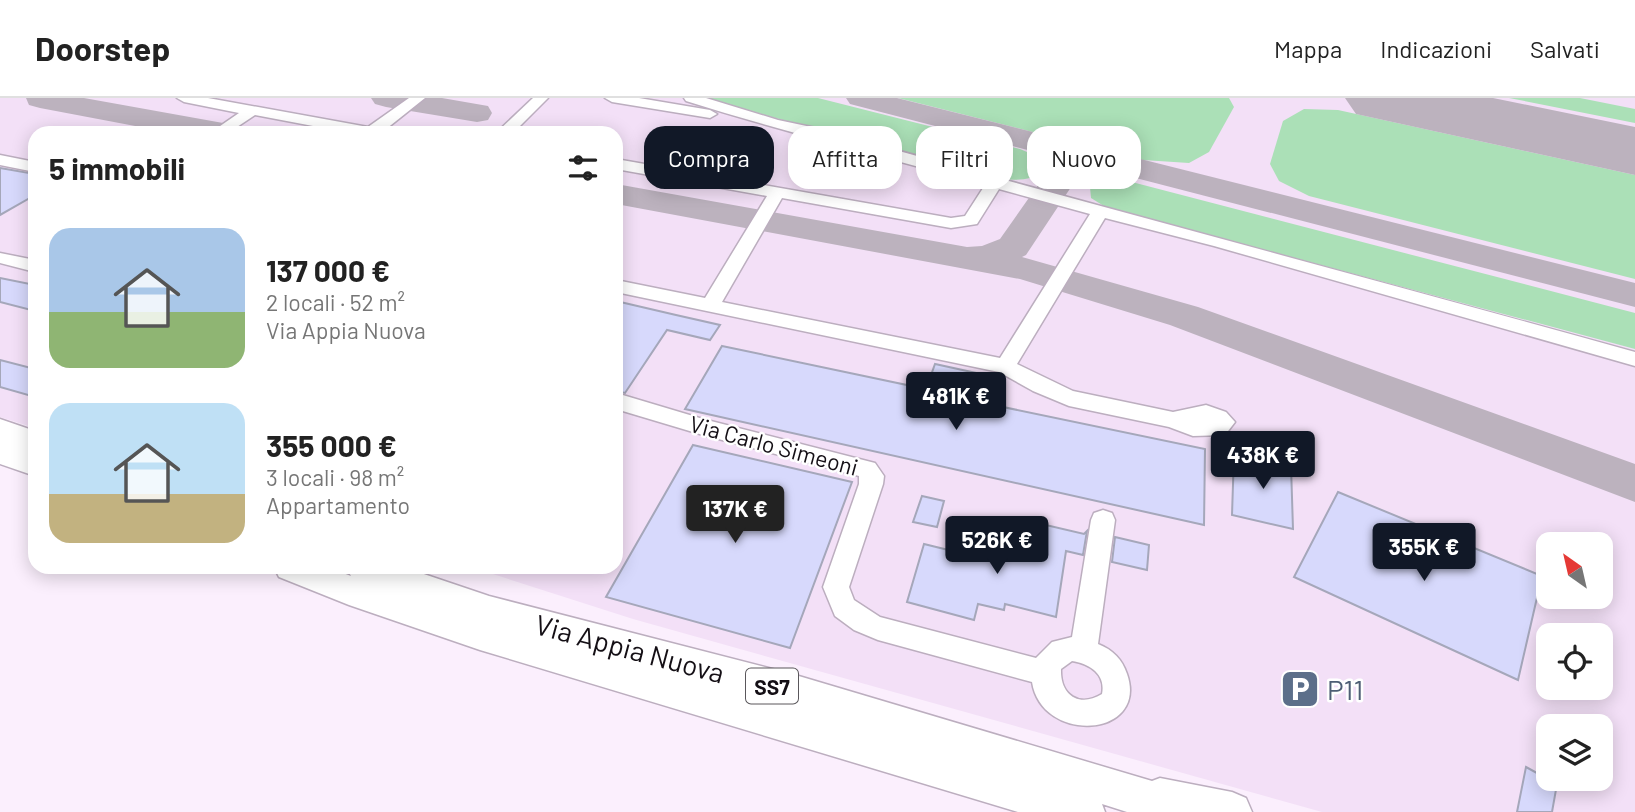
<!DOCTYPE html>
<html lang="it">
<head>
<meta charset="utf-8">
<style>
	:root { --surface:#fff; --page:#f6f6f6; --text:#222; --muted:#767676; --line:#e0e0e0; --accent:#111827 }
	body { margin:0; font-family:Barlow,sans-serif; background:var(--page); color:var(--text); height:100vh; display:flex; flex-direction:column; font-size:26px; white-space:nowrap }
	* { box-sizing:border-box; margin:0 }
	p { font-size:23px; color:var(--muted) }
	.icon { flex:none; width:38px; height:38px; fill:none; stroke:currentColor; stroke-width:2; stroke-linecap:round; stroke-linejoin:round }
	.map { position:relative; flex:1; overflow:hidden }
	.side { position:absolute; left:28px; top:28px; width:595px; height:448px; display:flex; flex-direction:column; background:var(--surface); border-radius:21px; box-shadow:0 4px 18px #0003 }
	.side>* { flex:none }
	.top-card { position:absolute; left:644px; top:28px; width:665px; height:63px; display:flex; gap:14px }
	.needle { width:46px; rotate:326deg }
	.controls { position:absolute; left:1536px; top:434px; display:grid; gap:14px }
	.controls a { display:grid; place-items:center; width:77px; height:77px; border-radius:14px; background:var(--surface); box-shadow:0 4px 18px #0003; font-size:35px }
	.price { position:absolute; translate:-50% -60px; padding:0 16px; border-radius:7px; background:var(--accent); color:#fff; font-size:23px; line-height:46px; filter:drop-shadow(0 2px 4px #0008) }
	.price::after { content:''; position:absolute; left:50%; top:42px; width:21px; height:16px; margin-left:-10px; background:inherit; clip-path:polygon(0 0,100% 0,50% 100%) }
	.price.on { background:#222; color:#fff }
	ul { padding:0; list-style:none }
	li { display:flex; align-items:center; gap:21px; height:175px; padding:0 21px }
	li span { display:grid; place-items:center; flex:none; width:196px; height:140px; border-radius:21px; color:#555 }
	li>.icon { margin-inline-start:auto }
	span .icon { width:84px; height:84px; fill:#fffc; stroke-width:1 }
	li b { font-size:30px }
	h2 { display:flex; justify-content:space-between; align-items:center; height:84px; padding:0 21px; font-size:30px }
	.tag { padding:0 24px; border-radius:21px; background:var(--surface); box-shadow:0 4px 18px #0003; font-size:24px; line-height:63px }
	.tag.on { background:var(--accent); color:#fff }
	header { display:flex; align-items:center; gap:42px; box-sizing:border-box; height:98px; padding:0 35px; background:var(--surface); border-bottom:2px solid var(--line) }
	header strong { font-size:33px }
	nav { display:flex; gap:38px; margin-inline-start:auto; font-size:24px }
	.map>svg:first-child { display:block }
	.built { fill:#f3e0f7; fill-rule:evenodd }
	.green { fill:#abe0b7 }
	.lines { fill:none; stroke-linecap:round; stroke-linejoin:round }
	.taxiway { fill:#bcb2be; fill-rule:evenodd }
	.runway { fill:#bcb2be; fill-rule:evenodd }
	.building { fill:#d7d9fc; stroke:#a5a7ba; stroke-width:2 }
	.minor-casing { stroke:#bcaebf; stroke-width:3 }
	.major-casing { stroke:#bcaebf; stroke-width:3 }
	.minor { fill:#fff; fill-rule:evenodd }
	.major { fill:#fff; fill-rule:evenodd }
	.labels { text-anchor:middle; dominant-baseline:central; stroke-width:5; stroke-linejoin:round; paint-order:stroke }
	.shield { fill:#fff; stroke:#5a575b; stroke-width:2 }
	.shield-label { font-size:21px; font-weight:bold; fill:#140f15 }
	.street-label { font-size:23px; fill:#140f15; stroke:#fff }
	.near-street-label { font-size:28px; fill:#140f15; stroke:#fff }
	.near-service-label { font-size:28px; fill:#4e5e75; stroke:#fff; text-anchor:start }
</style>
</head>
<body>
<header>
<strong>Doorstep</strong>
<nav><a>Mappa</a><a>Indicazioni</a><a>Salvati</a></nav>
</header>
<div class="map">
<svg width="1635" height="714" viewBox="0 0 1635 714">
	<rect width="100%" height="100%" fill="#fbeffd"/>
	<path class="built" d="M0,0h1635v714h-313l-689,-193 -162,-52h145v-434h-581v295l-35,-11zM1549,446h52v53h-52zM1549,537h52v53h-52zM1549,628h52v53h-52z"/>
	<g class="green">
		<path d="M704,0h114l202,51 21,9 4,12c-15,13 -36,10 -54,8z"/>
		<path d="M898,0h331l5,9 -25,45 -20,11 -46,-3z"/>
		<path d="M1509,0h71l55,11v14z"/>
		<path d="M1304,11l34,1 297,65v104l-326,-83 -30,-15 -9,-17 13,-43z"/>
		<path d="M1104,83h24l507,132v36l-528,-141 -16,-10 -1,-11z"/>
	</g>
	<g class="lines">
		<g class="taxiway">
			<path d="M26,0h58l139,25 11,3 5,7h-67l-132,-25 -11,-3z"/>
			<path d="M371,0h71l46,8 4,7 -4,7 -11,2 -91,-15 -11,-3z"/>
			<path d="M846,0h51l738,185v24l-785,-203z"/>
			<path d="M1064,64l12,3 5,7 -55,83 -4,2 176,50 437,157v38l-465,-177 -150,-46 -404,-75v-20l351,63 15,-1 18,-7 52,-74z"/>
		</g>
		<path class="runway" d="M1345,0h148l142,29v48l-279,-61z"/>
	</g>
	<g class="building">
		<path d="M0,70l35,6v21l-35,20z"/>
		<path d="M0,180l35,7v26l-35,-9z"/>
		<path d="M616,203l60,14 44,10 -10,15 -43,-10 -42,63 -9,-2z"/>
		<path d="M722,248l204,43 9,-25 46,10 -7,27 231,48 -1,76 -519,-116z"/>
		<path d="M0,262l35,9v28l-35,-10z"/>
		<path d="M693,347l159,37 -62,166 -184,-51z"/>
		<path d="M1234,356l57,12 2,63 -61,-14z"/>
		<path d="M1338,394l204,84 -24,104 -224,-103z"/>
		<path d="M922,398l22,5 -7,26 -24,-5z"/>
		<path d="M1033,424l51,12 3,-3 -4,24 -17,-4 -10,66 -51,-13 -1,6 -26,-6 -4,16 -67,-18 17,-58 61,15 2,-12 39,10z"/>
		<path d="M1115,439l34,8 -2,25 -35,-8z"/>
		<path d="M1526,669l31,17 -5,28h-35z"/>
	</g>
	<g class="lines">
		<g class="minor-casing">
			<g id="minor">
				<path d="M177,0h31l160,29 41,-29h16l-44,35h-31l-95,-18 -27,18h-18l29,-20 -55,-11z"/>
				<path d="M533,0h15l-35,35h-17z"/>
				<path d="M605,0h34l71,12 7,4 -7,4 -98,-16z"/>
				<path d="M684,0h22l72,22 38,8c273,76 546,148 819,224v14l-421,-120 -109,-28 -88,146 56,27 100,21 33,-7 20,7 9,10 -10,13 -32,1 -24,-9 -100,-21 -36,-15 -34,-19 -383,-80v-12l89,18 62,-102 -151,-27v-10l335,59 14,-2 20,-31c-100,-28 -200,-53 -299,-84zM999,91l91,25 -90,144 -278,-56 60,-104 169,30 26,-4z"/>
				<path d="M0,57l35,7v10l-35,-7z"/>
				<path d="M0,155l35,7v12l-35,-9z"/>
				<path d="M616,295l87,26 172,44 9,13 -1,8 -34,103 5,13 26,17 156,41 16,-16 20,-5 19,-117 3,-7 9,-3 9,3 3,7 -17,124c15,6 24,15 29,30 22,64 -85,71 -95,8l-154,-42 -24,-10 -19,-14 -12,-29 36,-103v-8l-156,-41 -87,-26zM1072,563c18,3 34,13 30,33 -23,14 -42,1 -41,-25z"/>
			</g>
		</g>
		<g class="major-casing">
			<g id="major">
				<path d="M0,321l35,12v22l-6,-2 6,2v23l-35,-12z"/>
				<path d="M274,469h53l24,9 -5,-9h57l86,29 303,78 360,107 8,-3 72,14 14,6 6,14h-125l-25,-8 3,8h-87l-538,-162 -131,-45 -70,-28z"/>
			</g>
		</g>
		<use href="#minor" class="minor"/>
		<use href="#major" class="major"/>
	</g>
	<defs>
		<g id="parking-square" transform="scale(2.0125)"><rect x="-9" y="-9" width="18" height="18" rx="4" fill="#5c6f8a" stroke="#fff"/><path d="M-3.5-5.5H1a3.5 3.5 0 0 1 0 7H-1V5.5H-3.5ZM-1-3.4V-.6H.8a1.4 1.4 0 0 0 0-2.8Z" fill="#fff"/></g>
	</defs>
	<g fill-rule="evenodd">
		<use href="#parking-square" x="1300" y="591"/>
	</g>
	<g class="labels">
		<rect class="shield" x="746" y="570.5" width="52" height="35" rx="5"/>
		<g class="shield-label">
			<text x="772" y="588">SS7</text>
		</g>
		<g class="street-label">
			<text transform="translate(774 347) rotate(15)">Via Carlo Simeoni</text>
		</g>
		<g class="near-street-label">
			<text transform="translate(630 550) rotate(15)">Via Appia Nuova</text>
		</g>
		<g class="near-service-label">
			<text x="1327" y="591">P11</text>
		</g>
	</g>
</svg>
<div class="controls">
<a><svg class="needle" viewBox="-14 -14 28 28"><path d="M0-13l5 13h-10z" fill="#e53935"/><path d="M0 13l5-13h-10z" fill="#767676"/></svg></a>
<a><svg class="icon" aria-label="locate" viewBox="0 0 24 24"><circle cx="12" cy="12" r="6"/><path d="M12 2v4M12 18v4M2 12h4M18 12h4"/></svg></a>
<a><svg class="icon" aria-label="layers" viewBox="0 0 24 24"><path d="M12 4l9 5-9 5-9-5zM3 14l9 5 9-5"/></svg></a>
</div>
<b class="price" style="left:956px;top:334px">481K €</b>
<b class="price" style="left:1263px;top:393px">438K €</b>
<b class="price on" style="left:735px;top:447px">137K €</b>
<b class="price" style="left:997px;top:478px">526K €</b>
<b class="price" style="left:1424px;top:485px">355K €</b>
<div class="top-card">
<a class="tag on">Compra</a>
<a class="tag">Affitta</a>
<a class="tag">Filtri</a>
<a class="tag">Nuovo</a>
</div>
<section class="side">
<h2>5 immobili<svg class="icon" aria-label="filters" viewBox="0 0 24 24"><path d="M4 7h16M4 17h16"/><circle cx="9" cy="7" r="2"/><circle cx="15" cy="17" r="2"/></svg></h2>
<ul>
<li><span style="background:linear-gradient(#a9c7e8 60%,#8fb573 0)"><svg class="icon" aria-label="home" viewBox="0 0 24 24"><path d="M3 11l9-7 9 7M6 9v11h12V9"/></svg></span><div><b>137 000 €</b><p>2 locali · 52 m²</p><p>Via Appia Nuova</p></div></li>
<li><span style="background:linear-gradient(#bfe0f5 65%,#c2b280 0)"><svg class="icon" aria-label="home" viewBox="0 0 24 24"><path d="M3 11l9-7 9 7M6 9v11h12V9"/></svg></span><div><b>355 000 €</b><p>3 locali · 98 m²</p><p>Appartamento</p></div></li>
</ul>
</section>
</div>
</body>
</html>
